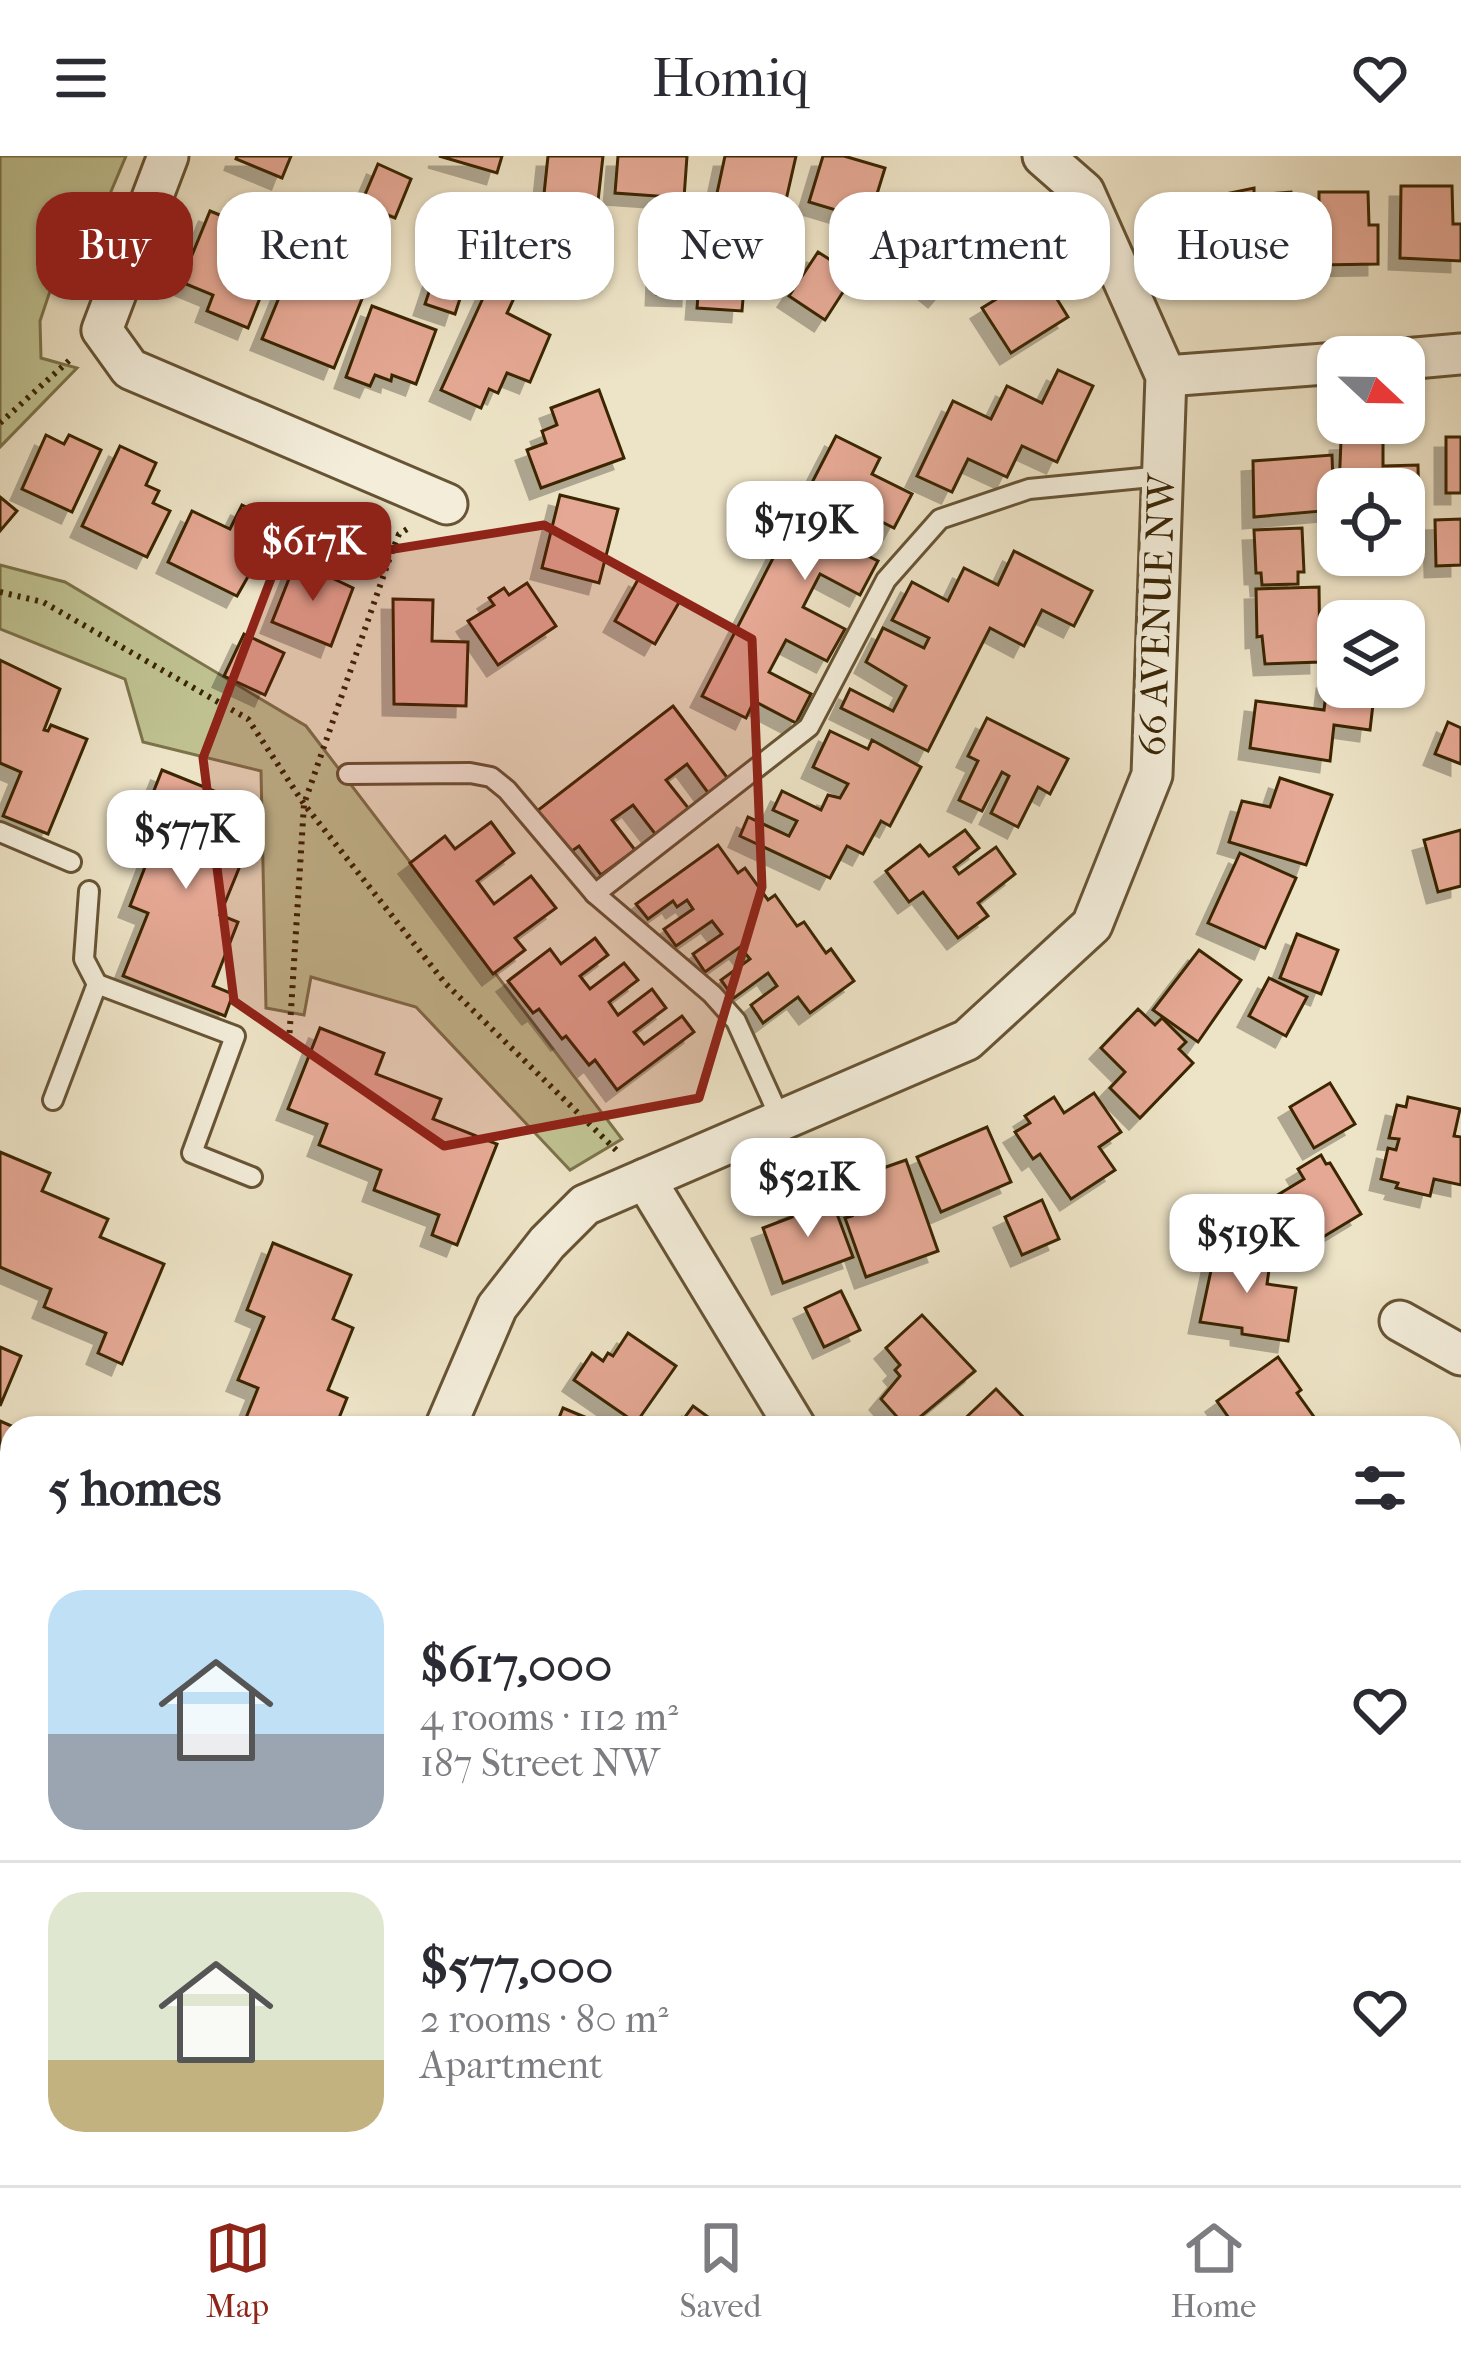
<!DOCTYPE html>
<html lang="en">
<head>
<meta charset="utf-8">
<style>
	:root { --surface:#fff; --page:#f7f7f7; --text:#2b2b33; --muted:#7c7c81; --line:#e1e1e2; --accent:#8f2418 }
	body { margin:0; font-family:"IM FELL French Canon",serif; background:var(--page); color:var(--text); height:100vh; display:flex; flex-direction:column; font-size:45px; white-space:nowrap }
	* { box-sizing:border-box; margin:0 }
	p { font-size:39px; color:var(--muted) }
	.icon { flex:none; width:66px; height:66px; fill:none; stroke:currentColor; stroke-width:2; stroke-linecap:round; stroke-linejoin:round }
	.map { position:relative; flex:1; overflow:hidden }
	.panel { position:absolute; left:0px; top:1260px; width:1461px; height:771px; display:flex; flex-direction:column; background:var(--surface); border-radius:36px 36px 0 0; box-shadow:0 3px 9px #0004 }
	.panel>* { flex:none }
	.hud { position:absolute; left:36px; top:36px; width:1389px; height:108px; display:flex; gap:24px }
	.needle { width:78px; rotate:112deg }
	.buttons { position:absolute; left:1317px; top:180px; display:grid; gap:24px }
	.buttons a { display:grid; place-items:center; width:108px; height:108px; border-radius:24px; background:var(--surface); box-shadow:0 3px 9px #0004; font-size:60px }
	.price { position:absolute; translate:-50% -102px; padding:0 27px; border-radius:24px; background:#fff; color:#222; font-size:39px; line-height:78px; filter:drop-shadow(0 3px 6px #0008) }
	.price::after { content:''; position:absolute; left:50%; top:72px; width:36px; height:27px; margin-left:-18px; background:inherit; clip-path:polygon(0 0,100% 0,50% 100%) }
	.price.selected { background:var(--accent); color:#fff }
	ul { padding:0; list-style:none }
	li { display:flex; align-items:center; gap:36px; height:300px; padding:0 48px }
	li+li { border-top:3px solid var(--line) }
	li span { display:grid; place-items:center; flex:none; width:336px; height:240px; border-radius:36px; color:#555 }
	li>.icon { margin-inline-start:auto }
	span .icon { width:144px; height:144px; fill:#fffc; stroke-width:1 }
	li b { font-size:51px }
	h2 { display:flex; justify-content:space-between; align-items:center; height:144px; padding:0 48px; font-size:51px }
	.pill { padding:0 42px; border-radius:36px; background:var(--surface); box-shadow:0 3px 9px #0004; font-size:42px; line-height:108px }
	.pill.selected { background:var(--accent); color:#fff }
	header { display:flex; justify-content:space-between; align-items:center; height:156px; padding:0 48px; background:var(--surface); font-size:54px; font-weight:600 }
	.tabs { display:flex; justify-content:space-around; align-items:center; height:168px; border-top:3px solid var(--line); background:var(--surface); font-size:33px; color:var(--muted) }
	.tabs a { display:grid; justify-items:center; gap:6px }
	.tabs .selected { color:var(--accent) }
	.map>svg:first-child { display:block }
	.green { fill:#bfc191; stroke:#7c734a; stroke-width:3 }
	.building { fill:#e5a894; stroke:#3a2504; stroke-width:3; filter:url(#shadow) }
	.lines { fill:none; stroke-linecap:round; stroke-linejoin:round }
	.lane-casing { stroke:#675434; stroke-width:24 }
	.street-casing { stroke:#675434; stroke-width:45 }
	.secondary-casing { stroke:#3a2504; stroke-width:60 }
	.path { stroke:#3a2504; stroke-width:6; stroke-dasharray:3 6; stroke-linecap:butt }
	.lane { stroke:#f3edda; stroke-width:18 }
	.street { stroke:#f3edda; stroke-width:39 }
	.secondary { stroke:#f3edda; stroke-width:54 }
	.marked { fill:#8f2418; fill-opacity:0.2; stroke:#8f2418; stroke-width:9; stroke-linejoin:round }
	.labels { text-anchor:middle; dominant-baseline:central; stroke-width:10; stroke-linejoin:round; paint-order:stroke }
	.street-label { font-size:39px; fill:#3a2504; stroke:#f3edda }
</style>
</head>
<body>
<header><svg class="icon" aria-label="menu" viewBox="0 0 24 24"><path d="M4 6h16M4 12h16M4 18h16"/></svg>Homiq<svg class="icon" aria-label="heart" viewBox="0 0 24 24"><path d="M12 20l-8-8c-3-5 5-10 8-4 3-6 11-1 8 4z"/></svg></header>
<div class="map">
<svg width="1461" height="2029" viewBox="0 0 1461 2029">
	<defs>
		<filter id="shadow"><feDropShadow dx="-11" dy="11" stdDeviation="0" flood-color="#0004"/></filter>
	</defs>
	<rect width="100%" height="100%" fill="#ede3c6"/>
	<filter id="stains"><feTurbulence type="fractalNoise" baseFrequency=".00167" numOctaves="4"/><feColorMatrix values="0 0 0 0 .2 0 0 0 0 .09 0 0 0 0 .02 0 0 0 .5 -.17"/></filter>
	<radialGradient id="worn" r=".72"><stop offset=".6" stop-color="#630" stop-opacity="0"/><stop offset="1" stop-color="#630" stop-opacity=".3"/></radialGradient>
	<g class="green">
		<path d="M0,0h126l-38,90 -34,33 -14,42 1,37 36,10 -77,79z"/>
		<path d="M0,409l65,17 241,144 316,413 -52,31 -154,-163 -105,-30 -7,38 -38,-7 -5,-237 -118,-29 -18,-63 -125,-50z"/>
	</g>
	<g class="building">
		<path d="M237,0h54l-9,22 -46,-19z"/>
		<path d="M439,0h63l-5,17z"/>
		<path d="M548,0h55l-5,45 -18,-3 -2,15 -23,-2 1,-15 -12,-2z"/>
		<path d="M618,0h69l-3,42 -69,-5z"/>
		<path d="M725,0h71l-15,66 -67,-15z"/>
		<path d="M823,0h21l41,12 -16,52 -60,-18z"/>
		<path d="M378,8l33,15 -16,39 -34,-14z"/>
		<path d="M1401,30h51l1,38h8v37l-61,-3z"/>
		<path d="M1254,32v7l37,-3 8,83 -35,3 -3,-27 -39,4 -6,-59z"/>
		<path d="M1319,36h49l1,33h9v39l-59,1z"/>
		<path d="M935,39l26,22 13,-15 34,28 -26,33 -9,-7 -34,40 -52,-43z"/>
		<path d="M515,49l43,9 -10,44 -42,-8z"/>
		<path d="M210,55l64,26 -19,47 9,4 -16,40 -41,-17 6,-16 -32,-13z"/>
		<path d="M312,71l15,6 -10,24 53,22 -36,89 -72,-29 37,-90 4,2z"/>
		<path d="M659,90l35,2 -2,47 -35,-1z"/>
		<path d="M818,96l36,23 -29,45 -36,-24z"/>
		<path d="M701,102l45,4 -4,49 -45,-3z"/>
		<path d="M439,106l30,9 -14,43 -30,-10z"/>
		<path d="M1032,121l9,14 8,-5 19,31 -57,36 -29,-45z"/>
		<path d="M489,129l26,11 -8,17 43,22 -20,47 -23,-9 -9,20 -9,-4 -8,19 -40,-18z"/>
		<path d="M372,150l64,24 -20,54 -24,-9 -1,6 -16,-6 -5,11 -24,-9z"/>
		<path d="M1058,214l35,16 -36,76 -35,-16 -15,31 -39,-18 -16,33 -35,-16 36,-75 38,18 16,-33 35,17z"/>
		<path d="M599,234l25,68 -83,30 -14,-38 19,-7 -4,-12 15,-6 -6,-17z"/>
		<path d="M46,279l18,9 5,-9 32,15 -29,62 -50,-23z"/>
		<path d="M836,280l44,22 -8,16 40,20 -18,34 -40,-20 -17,33 41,20 -18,34 -40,-21 -17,33 42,22 -18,32 -41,-21 -17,32 42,22 -15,29 -42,-22 -8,17 -44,-22z"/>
		<rect x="1446" y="281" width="15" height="56"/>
		<path d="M1383,282v28l35,-1 1,54h-15v-30h-65l2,-49z"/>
		<path d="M120,290l36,17 -10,22 13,6 -6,12 17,8 -23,46 -65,-31z"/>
		<path d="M1332,299l2,55 -80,7 -1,-56z"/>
		<path d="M560,339l58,14 -19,74 -57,-15z"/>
		<path d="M0,341l17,14 -17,20z"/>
		<path d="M242,349l37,17 -42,74 -69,-34 24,-51 38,18z"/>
		<path d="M1461,363v46l-25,1 -1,-46z"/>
		<path d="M1302,372l2,44h-6v12l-36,1 -1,-12h-5l-2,-43z"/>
		<path d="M1014,395l78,40 -18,35 -32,-16 -18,36 -34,-18 -62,123 -87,-43 9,-19 43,22 13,-25 -40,-24 17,-34 41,20 5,-10 -37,-18 20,-38 36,19 16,-33 34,17z"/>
		<path d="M296,405l57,27 -22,58 -59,-24z"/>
		<path d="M640,420l41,23 -26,45 -40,-23z"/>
		<path d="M527,427l29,43 -58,39 -30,-44 26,-16 -5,-7 15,-10 5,7z"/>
		<path d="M1319,431l1,75 -55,2 -3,-28 -5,1 -1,-48z"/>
		<path d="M393,443l40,1 -1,41 36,1 -2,64 -72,-2z"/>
		<path d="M244,478l40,19 -19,42 -41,-19z"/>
		<path d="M0,504l60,29 -16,41 4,1 3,-6 36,14 -39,95 -45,-18 18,-44 -21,-9z"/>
		<path d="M1328,522l10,1v8h37l-5,43 -36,-5 -4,36 -80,-13 6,-47 68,9z"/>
		<path d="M673,550l56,74 -20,14 -22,-30 -21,16 23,29 -33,26 -23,-30 -21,15 23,30 -34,25 -22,-29 -10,7 -32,-42z"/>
		<path d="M987,562l81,41 -18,35 -12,-7 -20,40 -27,-14 18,-37 -7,-4 -20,39 -23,-11 19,-39 -10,-5z"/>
		<path d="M1448,566l13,6v36l-26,-10z"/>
		<path d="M830,575l38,18 4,-9 49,27 -31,59 -9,-5 -18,33 -16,-8 -17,32 -90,-42 8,-19 41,19 8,-15 -24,-11 9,-19 39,19 7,-15 12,3 8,-14 -35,-17z"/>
		<path d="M162,614l82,33 -15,41 17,7 -26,64 18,7 -25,64 20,8 -8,22 -102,-40 25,-63 -18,-7 25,-65 -18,-7z"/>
		<path d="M1280,622l52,17 -26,70 -77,-23 13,-41 28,6z"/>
		<path d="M491,666l23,31 -37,28 17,23 37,-28 25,32 -41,30 10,12 -32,24 -83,-111 35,-27 10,13z"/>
		<path d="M965,674l14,18 -25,19 5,7 37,-27 19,27 -37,29 10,13 -30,22 -35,-46 -14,10 -23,-31 34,-26 9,11z"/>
		<path d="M1461,674v56l-23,6 -14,-52z"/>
		<path d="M718,689l20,28 7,-5 23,32 7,-5 22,31 7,-4 22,31 5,-4 23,32 -44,32 -12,-16 -35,26 -12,-18 26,-19 -9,-13 -34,25 -13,-18 29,-21 -10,-12 -35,25 -12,-18 29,-20 -10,-13 -36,25 -12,-17 29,-20 -6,-9 -10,7 -4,-6 -25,18 -12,-15z"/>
		<path d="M1240,697l56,25 -31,70 -57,-25z"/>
		<path d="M1297,778l41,16 -17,44 -41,-16z"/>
		<path d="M595,782l13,17 -28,21 10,13 34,-26 14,17 -29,22 9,13 34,-26 14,19 -32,24 10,12 38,-28 12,16 -77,58 -22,-30 -6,5 -23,-29 -4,3 -23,-30 -6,4 -25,-32 42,-32 11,15z"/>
		<path d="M1199,794l42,30 -43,62 -45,-32z"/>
		<path d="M1269,822l38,19 -21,39 -37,-20z"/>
		<path d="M1138,853l17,16 7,-7 24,24 -7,7 14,14 -53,55 -30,-30 15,-16 -24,-24z"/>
		<path d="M320,872l64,25 -8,21 65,25 -8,20 64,25 -40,101 -25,-10 7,-20 -65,-25 7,-20 -62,-25 8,-21 -39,-15z"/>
		<path d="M1330,927l25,41 -41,24 -24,-41z"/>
		<path d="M1094,937l27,39 -22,15 16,23 -44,29 -31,-45 -7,5 -18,-27 15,-9 -5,-7 29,-19 10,16z"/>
		<path d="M1408,941l52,12 -6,27 7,1v48l-27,-6 -4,17 -34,-8 2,-5 -17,-4 7,-31 8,2 3,-11 -10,-1 8,-33 9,2z"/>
		<path d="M987,971l24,55 -70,30 -24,-55z"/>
		<path d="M0,996l50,21 -8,18 66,28 -8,18 64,27 -42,100 -24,-11 8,-20 -62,-26 7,-18 -51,-22z"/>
		<path d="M1321,999l5,9 4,-1 31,51 -66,40 -31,-51 40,-24 -6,-10z"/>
		<path d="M906,1004l32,91 -72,26 -21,-59 7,-2 -9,-26 9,-3 -3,-7z"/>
		<path d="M830,1039l23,62 -70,26 -20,-55 29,-11 -2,-7z"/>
		<path d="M1042,1044l17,39 -37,16 -17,-38z"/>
		<path d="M273,1087l78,32 -18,44 20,9 -25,62 19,8 -12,30h-93l16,-40 -20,-8 26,-63 -17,-7z"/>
		<path d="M1216,1091l55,8 -4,29 29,4 -8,53 -46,-7v-6l-42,-6z"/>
		<path d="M841,1135l19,39 -36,17 -19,-39z"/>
		<path d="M922,1159l53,56 -68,57 -26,-29 19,-23 -5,-6 5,-5 -14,-17z"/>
		<path d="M628,1177l48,33 -40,57 -62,-43 18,-27 11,8 5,-8 5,3z"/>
		<path d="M0,1191l21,9 -21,50z"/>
		<path d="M1278,1201l23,33 -4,3 25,35h-86l-19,-27z"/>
		<path d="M996,1233l38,39h-79z"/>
		<path d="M693,1250l30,22h-46z"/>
		<path d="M563,1252l48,20h-56z"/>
		<path d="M0,1265l14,6 -14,32z"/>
		<path d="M0,1617l12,5v52l-12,-4z"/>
		<path d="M1461,1644v51l-12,-6 7,-26 -4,-2z"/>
		<path d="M1460,1718l1,84 -12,9v-84z"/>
		<path d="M0,1943l10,4 -2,5 4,2v54l-12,-5z"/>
		<path d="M320,2019l-4,10h-60l3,-6 -8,-3z"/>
		<path d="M529,2019h53l-4,10h-53z"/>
		<path d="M758,2019h81l25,10h-110z"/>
		<path d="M941,2019h46l-4,10h-19z"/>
		<path d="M1015,2019h43l16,6 -2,4h-61z"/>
	</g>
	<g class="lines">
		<g class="lane-casing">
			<g id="lane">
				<path d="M348,618l122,-1 21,4 16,13 88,104"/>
				<path d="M0,676l71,30"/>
				<path d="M89,735l-5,68 13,25"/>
				<path d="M53,944l44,-116 138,52 -43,117 60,24"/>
				<path d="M781,964l-45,-99 -24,-27 -117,-100 214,-167 77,-147 54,-61 89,-30 133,-13"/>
				<path d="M0,1700l12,5"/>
				<path d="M0,1864l12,-31"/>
			</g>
		</g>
		<g class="street-casing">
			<g id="street">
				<path d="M168,0l-66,174 28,39 317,135"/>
				<path d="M1404,203l57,-5"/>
				<path d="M1166,220l172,-13"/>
				<path d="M645,1023l151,249"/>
				<path d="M1400,1165l61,34"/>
				<path d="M445,1272l52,-121 50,-64 38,-38 382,-165 125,-115 60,-150 14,-399 -82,-184 -41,-36"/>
				<path d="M1449,1373l12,-22"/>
				<path d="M138,2029l4,-10"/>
				<path d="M669,2029l4,-10"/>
				<path d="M1150,2029l4,-10"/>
			</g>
		</g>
		<g class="secondary-casing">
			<g id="secondary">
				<path d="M0,1478l12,5"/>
				<path d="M1343,2019l24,10"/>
			</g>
		</g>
		<g class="path">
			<path d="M0,267l73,-66"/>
			<path d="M0,436l43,10 205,117 56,85 141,179 172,168"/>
			<path d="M289,886l15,-238 87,-250 8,-20 10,-6"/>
			<path d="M1449,1935l12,26"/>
		</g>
		<use href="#lane" class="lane"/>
		<use href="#street" class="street"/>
		<use href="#secondary" class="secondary"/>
	</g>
	<path class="marked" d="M544,369l208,114 10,248 -63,211 -255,48 -210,-145 -31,-243 72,-190z"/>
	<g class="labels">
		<g class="street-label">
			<text transform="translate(1157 459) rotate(-88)">66 AVENUE NW</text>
		</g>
	</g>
	<rect width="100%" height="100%" filter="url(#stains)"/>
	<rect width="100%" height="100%" fill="url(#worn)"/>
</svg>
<div class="buttons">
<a><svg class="needle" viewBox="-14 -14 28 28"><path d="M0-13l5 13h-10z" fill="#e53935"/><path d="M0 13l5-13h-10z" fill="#7c7c81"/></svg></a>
<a><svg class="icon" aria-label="locate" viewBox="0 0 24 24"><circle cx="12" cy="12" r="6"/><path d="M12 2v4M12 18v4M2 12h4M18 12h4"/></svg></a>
<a><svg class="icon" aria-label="layers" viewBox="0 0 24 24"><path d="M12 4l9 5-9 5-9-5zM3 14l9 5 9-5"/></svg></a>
</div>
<b class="price" style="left:805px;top:427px">$719K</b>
<b class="price selected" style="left:313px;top:448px">$617K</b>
<b class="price" style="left:186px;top:736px">$577K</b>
<b class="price" style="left:808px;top:1084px">$521K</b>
<b class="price" style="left:1247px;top:1140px">$519K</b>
<div class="hud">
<a class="pill selected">Buy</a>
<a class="pill">Rent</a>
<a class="pill">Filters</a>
<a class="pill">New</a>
<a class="pill">Apartment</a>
<a class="pill">House</a>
</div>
<section class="panel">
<h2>5 homes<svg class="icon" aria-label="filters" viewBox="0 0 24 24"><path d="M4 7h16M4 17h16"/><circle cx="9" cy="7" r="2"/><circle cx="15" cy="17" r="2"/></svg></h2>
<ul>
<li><span style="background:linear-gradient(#bfe0f5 60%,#9aa5b1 0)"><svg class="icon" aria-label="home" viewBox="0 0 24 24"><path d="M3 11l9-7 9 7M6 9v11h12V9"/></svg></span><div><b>$617,000</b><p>4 rooms · 112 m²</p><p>187 Street NW</p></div><svg class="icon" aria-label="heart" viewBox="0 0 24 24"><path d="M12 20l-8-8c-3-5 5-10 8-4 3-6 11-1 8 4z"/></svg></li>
<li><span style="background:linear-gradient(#dfe7d0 70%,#c2b280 0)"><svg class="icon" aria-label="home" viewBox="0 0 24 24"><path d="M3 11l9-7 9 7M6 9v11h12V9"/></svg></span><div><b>$577,000</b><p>2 rooms · 80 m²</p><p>Apartment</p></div><svg class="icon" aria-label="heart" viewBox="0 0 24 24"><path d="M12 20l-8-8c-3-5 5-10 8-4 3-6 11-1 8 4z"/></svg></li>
</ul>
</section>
</div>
<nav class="tabs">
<a class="selected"><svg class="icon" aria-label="map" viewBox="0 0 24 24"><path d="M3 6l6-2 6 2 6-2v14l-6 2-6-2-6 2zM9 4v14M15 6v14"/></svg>Map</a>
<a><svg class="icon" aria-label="saved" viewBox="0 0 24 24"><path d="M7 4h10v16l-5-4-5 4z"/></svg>Saved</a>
<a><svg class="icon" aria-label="home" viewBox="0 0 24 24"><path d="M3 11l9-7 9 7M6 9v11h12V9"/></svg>Home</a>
</nav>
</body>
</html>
